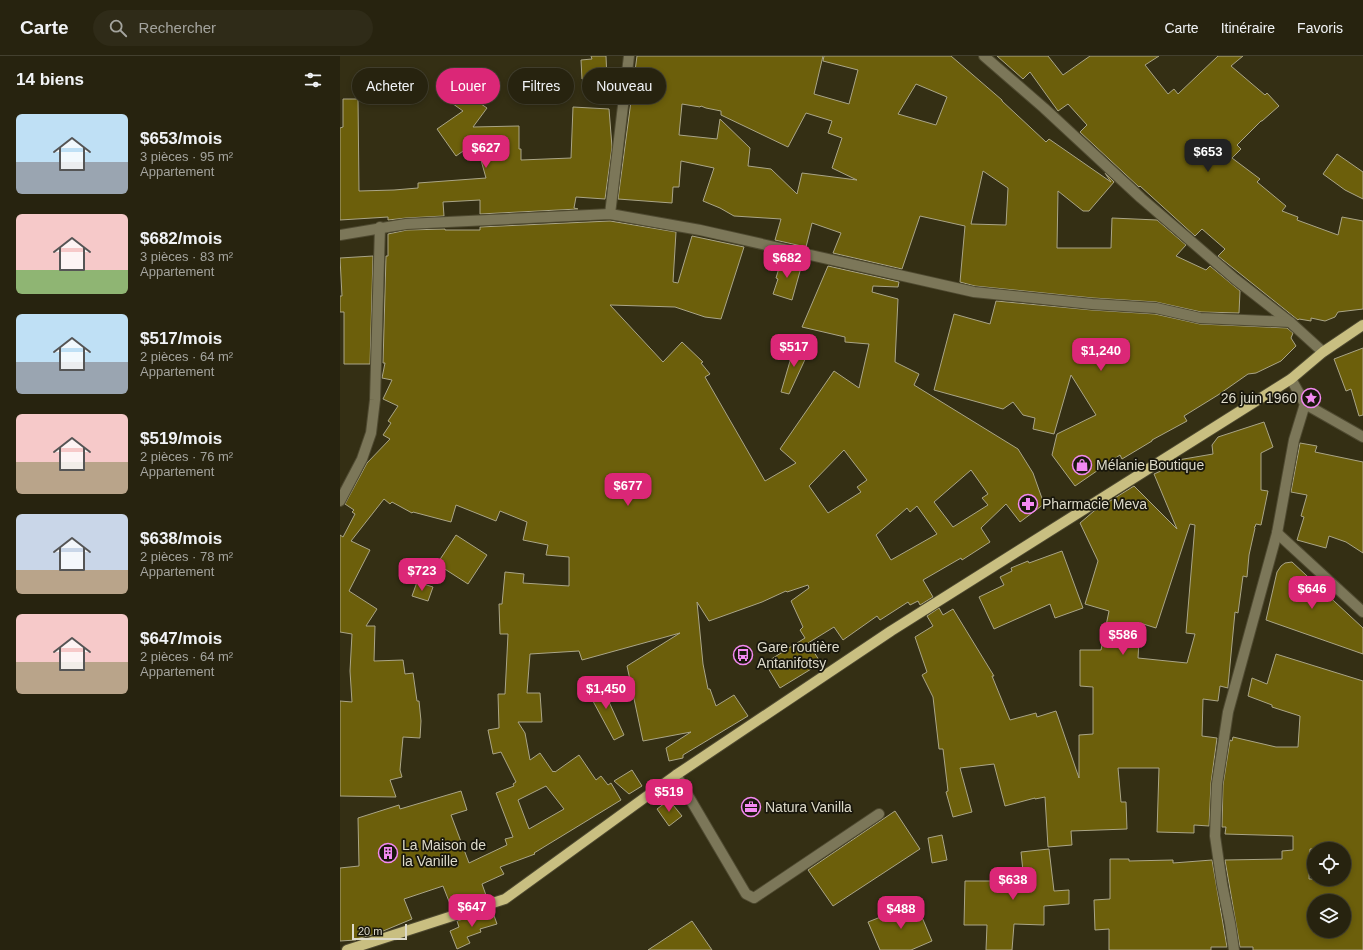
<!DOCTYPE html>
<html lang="fr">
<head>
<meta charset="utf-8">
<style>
	:root { --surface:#27230f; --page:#2f2b18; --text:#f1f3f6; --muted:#a4a49e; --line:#43402f; --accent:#db2777 }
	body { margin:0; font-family:Helvetica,sans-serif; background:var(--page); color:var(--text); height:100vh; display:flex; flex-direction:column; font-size:15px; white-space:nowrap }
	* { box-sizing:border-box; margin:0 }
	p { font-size:13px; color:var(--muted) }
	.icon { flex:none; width:22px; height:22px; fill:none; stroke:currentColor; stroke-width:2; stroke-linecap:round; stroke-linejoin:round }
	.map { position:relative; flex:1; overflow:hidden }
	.drawer { display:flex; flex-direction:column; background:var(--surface); width:340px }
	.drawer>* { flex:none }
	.banner { position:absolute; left:12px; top:12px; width:380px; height:36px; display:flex; gap:8px }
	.fabs { position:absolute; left:967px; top:786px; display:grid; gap:8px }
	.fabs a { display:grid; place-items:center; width:44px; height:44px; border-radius:50%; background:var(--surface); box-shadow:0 2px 6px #0003,0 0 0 1px var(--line); font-size:20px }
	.scale { position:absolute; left:12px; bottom:10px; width:55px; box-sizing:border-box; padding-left:4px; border:2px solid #dddaca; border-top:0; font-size:11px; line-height:14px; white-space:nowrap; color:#dddaca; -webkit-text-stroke:3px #19170c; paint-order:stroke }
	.price { position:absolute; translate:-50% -34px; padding:0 9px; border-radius:8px; background:var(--accent); color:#fff; font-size:13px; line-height:26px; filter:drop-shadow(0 1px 2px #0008) }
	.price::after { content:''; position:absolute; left:50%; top:24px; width:12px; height:9px; margin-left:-6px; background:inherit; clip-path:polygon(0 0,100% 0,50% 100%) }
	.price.selected { background:#222; color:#fff }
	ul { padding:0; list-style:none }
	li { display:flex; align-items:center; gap:12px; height:100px; padding:0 16px }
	li span { display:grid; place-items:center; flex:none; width:112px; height:80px; border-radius:6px; color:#555 }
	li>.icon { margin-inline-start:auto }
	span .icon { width:48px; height:48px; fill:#fffc; stroke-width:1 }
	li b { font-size:17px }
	h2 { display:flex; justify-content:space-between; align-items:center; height:48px; padding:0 16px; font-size:17px }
	.chip { padding:0 14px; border-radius:18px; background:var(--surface); box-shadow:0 2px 6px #0003,0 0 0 1px var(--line); font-size:14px; line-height:36px }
	.chip.selected { background:var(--accent); color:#fff }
	header { display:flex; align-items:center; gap:24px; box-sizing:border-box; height:56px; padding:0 20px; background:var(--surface); border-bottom:1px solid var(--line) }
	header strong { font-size:19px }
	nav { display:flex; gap:22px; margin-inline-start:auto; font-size:14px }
	.search { width:280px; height:36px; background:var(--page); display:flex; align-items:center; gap:10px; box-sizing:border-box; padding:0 14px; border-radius:22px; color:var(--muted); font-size:15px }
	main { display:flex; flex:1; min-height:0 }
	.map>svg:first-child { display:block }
	.building { fill:#6c5f0b; stroke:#aaa587; fill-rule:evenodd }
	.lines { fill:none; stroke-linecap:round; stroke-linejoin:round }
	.minor-casing { stroke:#4f4a31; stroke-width:12 }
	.major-casing { stroke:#4f4a31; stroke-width:12 }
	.minor { stroke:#7c7759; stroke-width:10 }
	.major { stroke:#c9bf81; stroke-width:10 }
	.labels { text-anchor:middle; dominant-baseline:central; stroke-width:3.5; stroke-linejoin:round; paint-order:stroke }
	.poi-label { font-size:14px; fill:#dddaca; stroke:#19170c; text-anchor:start }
</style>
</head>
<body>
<header>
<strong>Carte</strong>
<div class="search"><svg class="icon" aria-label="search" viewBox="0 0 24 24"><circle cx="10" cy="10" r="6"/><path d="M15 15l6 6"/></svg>Rechercher</div>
<nav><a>Carte</a><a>Itinéraire</a><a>Favoris</a></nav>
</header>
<main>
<section class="drawer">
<h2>14 biens<svg class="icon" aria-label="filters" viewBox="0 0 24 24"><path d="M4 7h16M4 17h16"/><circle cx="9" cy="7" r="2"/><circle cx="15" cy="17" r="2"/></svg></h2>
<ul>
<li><span style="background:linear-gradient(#bfe0f5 60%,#9aa5b1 0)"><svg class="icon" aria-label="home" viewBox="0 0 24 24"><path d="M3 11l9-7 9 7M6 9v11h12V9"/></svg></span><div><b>$653/mois</b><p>3 pièces · 95 m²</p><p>Appartement</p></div></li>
<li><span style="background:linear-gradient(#f6c9c9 70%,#8fb573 0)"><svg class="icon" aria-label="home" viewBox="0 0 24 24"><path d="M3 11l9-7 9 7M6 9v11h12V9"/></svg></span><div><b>$682/mois</b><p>3 pièces · 83 m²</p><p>Appartement</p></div></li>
<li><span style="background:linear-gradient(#bfe0f5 60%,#9aa5b1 0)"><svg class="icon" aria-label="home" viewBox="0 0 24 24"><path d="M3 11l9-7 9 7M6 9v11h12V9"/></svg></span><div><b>$517/mois</b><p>2 pièces · 64 m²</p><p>Appartement</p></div></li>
<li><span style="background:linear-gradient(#f6c9c9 60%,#b9a48a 0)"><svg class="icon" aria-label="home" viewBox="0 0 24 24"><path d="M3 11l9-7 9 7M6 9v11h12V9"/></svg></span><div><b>$519/mois</b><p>2 pièces · 76 m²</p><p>Appartement</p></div></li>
<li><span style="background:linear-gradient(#c9d6e8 70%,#b9a48a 0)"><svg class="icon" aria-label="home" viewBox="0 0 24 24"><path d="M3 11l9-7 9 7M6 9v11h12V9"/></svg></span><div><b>$638/mois</b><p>2 pièces · 78 m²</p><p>Appartement</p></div></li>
<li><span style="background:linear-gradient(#f6c9c9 60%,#b9a48a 0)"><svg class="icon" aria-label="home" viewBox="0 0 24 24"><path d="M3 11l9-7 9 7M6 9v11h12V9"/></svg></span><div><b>$647/mois</b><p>2 pièces · 64 m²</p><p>Appartement</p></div></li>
</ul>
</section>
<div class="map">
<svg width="1023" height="894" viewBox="0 0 1023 894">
	<rect width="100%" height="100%" fill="#342f14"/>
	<g class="building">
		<path d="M251,0h15l1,23h-25l-1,-19 11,-1z"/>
		<path d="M297,0h186l-9,38 35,10 9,-34 -35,-9 1,-5h127l51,44v1l44,41 3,-3 62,43 -6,-9 9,9 -25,29h-6l-25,-20 -1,57h54l1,-30 45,2 29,25 -10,11 30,14 4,-4 30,25 -1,22 -38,-1 -45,-10 -63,-4 -118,-12 -15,-4 5,-56 -45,-10 -18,53 -69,-16 8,-20 -29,-10 -6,24 -31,-7 6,-21 -47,-3 -14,-8 -17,-7 11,-33 -33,-7 -2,26h-6l-1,16 -54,-4zM576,28l31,13 -11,28 -38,-11zM342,48l18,3 1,-1 5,2 15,3v4l67,32 18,-34 26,8 -4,12 14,5 -10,30 25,12 -55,-7 -5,21 -26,-25 -23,-3 2,-18 -30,-29 -3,20 -38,-4zM643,115l25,17 -2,37 -35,-1z"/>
		<path d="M657,0h51l15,19 27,-19h69l-14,9 23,29 6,-5 4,5 40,-38h25l-12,10 34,29 2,-2 12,13 -17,15h-1l-24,24 4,4 -9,9 28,21 -3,3 29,24 -4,5 16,6 -1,3 41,15 4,-18 21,4v88l-25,3 -3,5 -10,4 -14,-3v3l-12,-2 -1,1 -80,-64 7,-7 -23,-20 -7,7 -55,-50 -1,1 -59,-55 7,-7 -19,-21 -10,7 -28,-39 -7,7z"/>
		<path d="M125,37l22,15 -14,19 46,-1v23h2v11l50,-2 2,-51 36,2 3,38 -7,52 -29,-2 -2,11 4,1 -98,5v-14l-37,2 1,14 -38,2 -18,2v-3l-48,3v-92l3,-1v-28h15l1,92 35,-1 24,-2v-5l68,-5 -10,-36 -20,14 -19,-27 26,-18 -14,-10h10z"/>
		<path d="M997,98l26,18v27l-18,-9 -22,-16z"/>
		<path d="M270,165l66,11 -3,50 5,1 14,-47 52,11 -23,72 -16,-2 -30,-10 -65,-2 53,57 19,-20 21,20 -2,1 9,11 -5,3 60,104 31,-18 -16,-14 54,-78 25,17 10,-44 -24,-2v-5l-43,-10 26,-61 71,16 -1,5 -25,-1 -1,6 26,7 -3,63 24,12 -5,11 104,64 15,24 11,31 -24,18 -14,-18 -25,24 9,14 -28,18 -1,-2 -38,22 10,17 -13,8 -2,-4 -8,4 -2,-3 -28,18 -3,-4 -34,24 -9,-13 -26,16 13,20 -41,25 -15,-25 40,-25 -5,-8 3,-3 -12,-26 18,-13 -1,-3 -21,7 -1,-1 -24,11 -53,19 -12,-19 6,62 5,25h2l6,17 18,-11 14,21 -65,39v3l-14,3 -3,-13 25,-16 -48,9 -16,-75 53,-33 -98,27 -3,-9 -49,3 -3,39h13l2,29h-24l7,11 5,27 10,-7 13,19 1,-1 1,1 24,-17 17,25 5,-4 7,9 3,-2 10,17 -87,53 1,1 -35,13 4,7 -22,10 5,14 -35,11 -9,-23 -39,13 8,20 -36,15 -20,5v1l-16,1v-73l19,-2 -1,-48 41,-13 1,4 61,-18 6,19 -16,5 18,48 38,-18 -2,-6 8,-2 -17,-44 18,-7 -1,-2 3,-2 -15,-30 -8,2 -5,-24 11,-2 -1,-34h7l3,-60h-8l-1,-30h3l3,-32 19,2 -1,9 46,3v-29l-23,-2 2,-10 -25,-5 4,-18 -27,-11 -4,10 -40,-16 -5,17 -38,-10 -1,1 -20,-11 -2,2 -6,-5 -33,42 19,9 -21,41 28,18 -11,17h9l-1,35 29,-1 2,14 8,-1 4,28h2l2,20 -1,17 -17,-1 -3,33 2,7 -12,3 6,17 -56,-1v-95l12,1 -2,-31 2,-37 -12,-2v-97l3,2 12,-23 -3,-2 2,-2 -9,-6 22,-41 23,-24 -7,-4 8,-12 -3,-2 10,-15 -15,-7 9,-19 -10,-2 3,-15h-2l3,-107h2v-22l19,-4 38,-1v1h35v-3zM504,394l23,30 -10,7 4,5 -33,21 -19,-27zM631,414l17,24 -6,4 6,7 -35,22 -19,-25zM577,450l20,28 -46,26 -15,-25 31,-27 3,4zM206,730l18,23 -35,20 -11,-29z"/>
		<path d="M33,200l-3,108h-26v-52h-4v-16h2l-2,-38z"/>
		<path d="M442,202l20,6 -10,36 -19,-6 5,-15 -2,-1z"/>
		<path d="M656,245l96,9 63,4 45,10 87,4 6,5 -2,5 5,8 -15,15 -25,12 -8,1 -30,21 -34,21 3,5 -35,19v1l-30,18 -2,-4 -45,31 -23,-31 5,-21 39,-19 -25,-40 -17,59 -21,-5 2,-11 -12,-3 -10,-13 -10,7 -69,-19 20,-76 36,10z"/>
		<path d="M455,288l13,9 -19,41 -8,-2z"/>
		<path d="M1023,292v67l-4,1 -8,-27 -5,2 -12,-32z"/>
		<path d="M924,366l9,25 -12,6v37l7,1 -7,34 -5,-1 -1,3h-1l1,1 -6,27 -2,22 -4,-1 -5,37 -3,-1 -7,74v2l-8,-2 -2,15 -15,-2 -1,37 15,2 -6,45 -2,43 -15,-1v8l-37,-1 2,-64h-41l3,34h5l1,27 -56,2 1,14 -24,2 -3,-50 -10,2v-1l-30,8 -11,-42 -34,4 12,44 -19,5 -7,-25 2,-1 -5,-42h-4l-6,-52 -11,-22 5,-3 -12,-35 18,-11 -6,-10 12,-8 4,7 10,-6 41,67h-2l18,44 26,-7 1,4 19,-6 23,67v-43l14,-1v-47l-13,-1v-36h21l8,-39 -24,-7 13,-43 -18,-38 14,-12 40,-25 43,43 -23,-55 16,-7v-4l2,-2 41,-7 -1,-9 6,-8zM850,468l5,1 -9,108 9,1 -8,29 -49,-5 2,-35 16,5z"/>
		<path d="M960,387l17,3 -2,6 48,10v91l-17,-11 -17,-6 -3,12 -29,-8 7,-23 -3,-1 6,-21 -16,-3z"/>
		<path d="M116,479l31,20 -19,29 -31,-20z"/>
		<path d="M722,495l21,57 -28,10 -5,-14 -56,25 -15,-32 25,-12 -4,-8 12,-6 -1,-3 17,-7 1,2z"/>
		<path d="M952,506l71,66v26l-97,-34 11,-48 4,-6 4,-3z"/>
		<path d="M77,526l16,5 -5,14 -16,-5z"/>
		<path d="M936,598l87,27v269h-110v-3h-13l-15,-87 57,-1v-8l11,-1v-14l-68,-2 1,-7h-4l1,-42 7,-45 2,1 1,-4 43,10h22l2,-31 -28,-9v-2l-24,-9 4,-18 15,6zM970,793h34v30h-35zM974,845h30v30h-30z"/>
		<path d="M260,626l24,53 -10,5 -27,-50z"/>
		<path d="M292,714l10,16 -13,8 -15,-13z"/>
		<path d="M329,744l13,16 -13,10 -12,-17z"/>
		<path d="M555,755l25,38 -87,57 -25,-36z"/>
		<path d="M602,779l5,25 -15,3 -4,-25z"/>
		<path d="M709,793l5,42 15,-1v14l-25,2v19l-30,-1 -2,26h-26l1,-25h-23l1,-44h59l-3,-29z"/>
		<path d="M770,803h19v2l44,-1v3l39,-3 15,87h-16v3h-102v-21l-14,1 -1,-30 16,-1z"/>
		<path d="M576,847l16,38 -21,9h-31l-12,-28z"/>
		<path d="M152,854l5,14 -17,5 1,3 -14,5 3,6 -13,6 -7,-18 9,-4 -2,-6z"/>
		<path d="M352,865l20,29h-64z"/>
	</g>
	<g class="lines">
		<g class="minor-casing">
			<g id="minor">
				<path d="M644,0l60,52 97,90 94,81 55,43"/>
				<path d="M270,158l19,-158"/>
				<path d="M0,179l66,-11 204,-10 90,16 274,62 118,12 64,4 44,10 90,4 33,30"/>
				<path d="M965,348l58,33"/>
				<path d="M0,445l22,-42 9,-26 4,-33 5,-173"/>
				<path d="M937,477l86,79"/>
				<path d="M336,719l70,119 8,4 125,-84"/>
				<path d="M894,894l-4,-27 -8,-39 -7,-48 2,-52 11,-72 49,-179 17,-93 11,-36 -14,-25"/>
			</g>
		</g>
		<g class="major-casing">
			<path id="major" d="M7,894l158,-51 171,-124 215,-144 400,-252 32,-27 40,-27"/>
		</g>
		<use href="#minor" class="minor"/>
		<use href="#major" class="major"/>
	</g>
	<defs>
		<g id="sight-ring" transform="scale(1)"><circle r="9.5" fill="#19170c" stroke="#f389f1" stroke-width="1.5"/><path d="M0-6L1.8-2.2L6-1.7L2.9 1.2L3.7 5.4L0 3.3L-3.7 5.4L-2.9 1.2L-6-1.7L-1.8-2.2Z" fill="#f389f1"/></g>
		<g id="shop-ring" transform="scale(1)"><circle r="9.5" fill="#19170c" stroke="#f389f1" stroke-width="1.5"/><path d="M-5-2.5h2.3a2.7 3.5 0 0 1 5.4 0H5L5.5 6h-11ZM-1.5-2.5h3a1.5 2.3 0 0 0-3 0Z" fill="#f389f1"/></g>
		<g id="pharmacy-ring" transform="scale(1)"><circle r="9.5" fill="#19170c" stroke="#f389f1" stroke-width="1.5"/><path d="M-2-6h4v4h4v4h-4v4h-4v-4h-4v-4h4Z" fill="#f389f1"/></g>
		<g id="bus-ring" transform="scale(1)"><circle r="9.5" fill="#19170c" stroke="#f389f1" stroke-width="1.5"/><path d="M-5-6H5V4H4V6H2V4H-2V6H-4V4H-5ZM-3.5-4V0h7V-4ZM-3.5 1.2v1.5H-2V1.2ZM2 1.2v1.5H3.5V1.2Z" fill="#f389f1"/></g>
		<g id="office-ring" transform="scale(1)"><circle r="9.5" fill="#19170c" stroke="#f389f1" stroke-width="1.5"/><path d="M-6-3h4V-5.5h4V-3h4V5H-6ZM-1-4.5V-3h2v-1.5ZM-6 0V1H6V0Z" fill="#f389f1"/></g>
		<g id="building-ring" transform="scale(1)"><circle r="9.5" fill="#19170c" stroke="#f389f1" stroke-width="1.5"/><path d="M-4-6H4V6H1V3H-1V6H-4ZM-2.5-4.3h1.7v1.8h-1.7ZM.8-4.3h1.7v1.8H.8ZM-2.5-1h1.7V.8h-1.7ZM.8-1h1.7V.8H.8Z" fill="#f389f1"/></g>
	</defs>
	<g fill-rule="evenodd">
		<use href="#sight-ring" x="971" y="342"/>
		<use href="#shop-ring" x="742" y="409"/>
		<use href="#pharmacy-ring" x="688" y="448"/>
		<use href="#bus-ring" x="403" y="599"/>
		<use href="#office-ring" x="411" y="751"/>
		<use href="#building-ring" x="48" y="797"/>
	</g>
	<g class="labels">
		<g class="poi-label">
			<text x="957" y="342" text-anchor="end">26 juin 1960</text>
			<text x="756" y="409">Mélanie Boutique</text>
			<text x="702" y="448">Pharmacie Meva</text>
			<text x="417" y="591">Gare routière<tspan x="417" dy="16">Antanifotsy</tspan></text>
			<text x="425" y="751">Natura Vanilla</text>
			<text x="62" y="789">La Maison de<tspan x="62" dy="16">la Vanille</tspan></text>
		</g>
	</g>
</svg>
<div class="fabs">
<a><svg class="icon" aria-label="locate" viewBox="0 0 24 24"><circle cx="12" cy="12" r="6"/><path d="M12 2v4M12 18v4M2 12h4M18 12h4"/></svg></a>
<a><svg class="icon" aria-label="layers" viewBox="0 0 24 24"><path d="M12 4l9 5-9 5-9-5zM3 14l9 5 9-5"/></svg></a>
</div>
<div class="scale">20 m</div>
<b class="price" style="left:146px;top:113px">$627</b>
<b class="price selected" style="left:868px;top:117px">$653</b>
<b class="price" style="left:447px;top:223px">$682</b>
<b class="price" style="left:454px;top:312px">$517</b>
<b class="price" style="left:761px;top:316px">$1,240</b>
<b class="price" style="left:288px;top:451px">$677</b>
<b class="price" style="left:82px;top:536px">$723</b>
<b class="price" style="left:972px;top:554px">$646</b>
<b class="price" style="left:783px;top:600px">$586</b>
<b class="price" style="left:266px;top:654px">$1,450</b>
<b class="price" style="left:329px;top:757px">$519</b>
<b class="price" style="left:673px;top:845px">$638</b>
<b class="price" style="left:132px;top:872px">$647</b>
<b class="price" style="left:561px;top:874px">$488</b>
<div class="banner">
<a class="chip">Acheter</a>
<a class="chip selected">Louer</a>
<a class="chip">Filtres</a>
<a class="chip">Nouveau</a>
</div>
</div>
</main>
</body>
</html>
